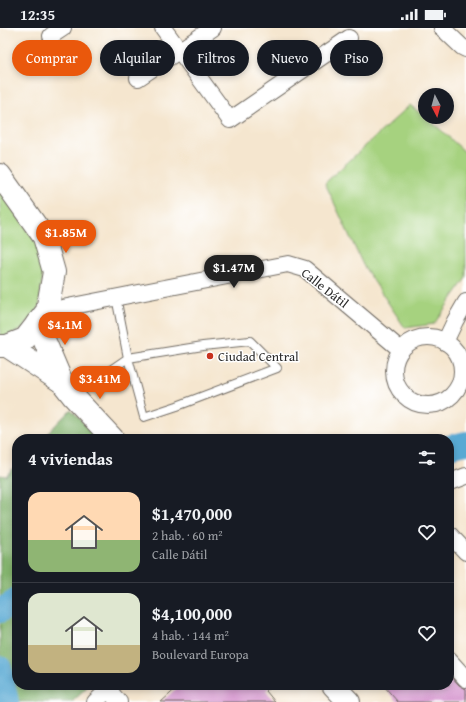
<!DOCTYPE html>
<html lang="es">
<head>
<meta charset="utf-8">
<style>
	:root { --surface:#171b24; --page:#20242c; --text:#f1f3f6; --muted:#9ea1a6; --line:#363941; --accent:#ea580c }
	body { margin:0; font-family:"Gentium Book Plus",serif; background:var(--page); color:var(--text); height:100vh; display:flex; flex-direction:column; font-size:15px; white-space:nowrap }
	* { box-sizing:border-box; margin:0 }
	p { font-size:13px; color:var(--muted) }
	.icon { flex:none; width:22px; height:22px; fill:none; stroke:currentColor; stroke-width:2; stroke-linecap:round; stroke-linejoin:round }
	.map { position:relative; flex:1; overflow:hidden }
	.drawer { position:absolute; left:12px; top:406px; width:442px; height:256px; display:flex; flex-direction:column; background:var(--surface); border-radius:16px; box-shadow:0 2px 6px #0003 }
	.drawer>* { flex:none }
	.banner { position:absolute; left:12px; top:12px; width:442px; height:36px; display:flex; gap:8px }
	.needle { width:26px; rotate:174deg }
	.buttons { position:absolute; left:418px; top:60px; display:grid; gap:8px }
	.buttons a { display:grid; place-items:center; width:36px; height:36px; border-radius:50%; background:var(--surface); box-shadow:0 2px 6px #0003; font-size:20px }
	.price { position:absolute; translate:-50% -34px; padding:0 9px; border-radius:14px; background:var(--accent); color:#fff; font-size:13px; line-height:26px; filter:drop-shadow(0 1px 2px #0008) }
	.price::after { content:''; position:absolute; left:50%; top:24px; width:12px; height:9px; margin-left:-6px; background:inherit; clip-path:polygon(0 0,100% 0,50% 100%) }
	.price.selected { background:#222; color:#fff }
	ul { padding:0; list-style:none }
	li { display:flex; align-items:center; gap:12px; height:100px; padding:0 16px }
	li+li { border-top:1px solid var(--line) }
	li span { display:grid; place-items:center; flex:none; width:112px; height:80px; border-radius:12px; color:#555 }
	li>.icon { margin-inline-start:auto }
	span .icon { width:48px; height:48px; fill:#fffc; stroke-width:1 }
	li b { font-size:17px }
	h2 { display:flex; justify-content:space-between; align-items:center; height:48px; padding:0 16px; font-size:17px }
	.chip { padding:0 14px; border-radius:18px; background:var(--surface); box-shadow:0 2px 6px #0003; font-size:14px; line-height:36px }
	.chip.selected { background:var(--accent); color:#fff }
	.status { display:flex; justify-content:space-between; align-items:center; height:28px; padding:0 20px; background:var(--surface); direction:ltr }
	.status svg { height:11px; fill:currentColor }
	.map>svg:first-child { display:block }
	.green { fill:#a6d27f; stroke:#687e55 }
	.forest { fill:#84b46e; stroke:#58704c }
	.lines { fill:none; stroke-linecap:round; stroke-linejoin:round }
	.river { stroke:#59a9d3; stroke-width:24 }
	.building { fill:#d697cf }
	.service-casing { stroke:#726c64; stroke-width:10 }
	.minor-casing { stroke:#726c64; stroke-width:18 }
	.secondary-casing { stroke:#726c64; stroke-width:24 }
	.service { stroke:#fff; stroke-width:8 }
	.minor { stroke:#fff; stroke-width:16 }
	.secondary { stroke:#fff; stroke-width:22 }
	.poi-dot { fill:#c8321e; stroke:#fff; stroke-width:1.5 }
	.labels { text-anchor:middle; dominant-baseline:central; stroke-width:3; stroke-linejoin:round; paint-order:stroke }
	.street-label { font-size:13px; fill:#2b2b2b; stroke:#fff }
	.poi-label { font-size:13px; fill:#2b2b2b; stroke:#fff; text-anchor:start }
</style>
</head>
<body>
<div class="status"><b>12:35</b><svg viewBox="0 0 49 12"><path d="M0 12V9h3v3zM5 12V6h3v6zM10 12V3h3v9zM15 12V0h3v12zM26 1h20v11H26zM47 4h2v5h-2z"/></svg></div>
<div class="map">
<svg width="466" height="674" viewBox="0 0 466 674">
	<rect width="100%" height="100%" fill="#fff"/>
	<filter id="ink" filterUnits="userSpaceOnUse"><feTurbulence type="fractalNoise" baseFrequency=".025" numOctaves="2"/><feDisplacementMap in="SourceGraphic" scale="8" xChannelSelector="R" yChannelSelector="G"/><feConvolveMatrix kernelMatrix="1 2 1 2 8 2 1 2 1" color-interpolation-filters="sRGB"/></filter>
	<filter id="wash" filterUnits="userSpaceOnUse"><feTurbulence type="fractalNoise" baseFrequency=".012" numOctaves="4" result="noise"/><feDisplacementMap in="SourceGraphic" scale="16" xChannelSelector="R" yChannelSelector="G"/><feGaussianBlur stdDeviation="0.9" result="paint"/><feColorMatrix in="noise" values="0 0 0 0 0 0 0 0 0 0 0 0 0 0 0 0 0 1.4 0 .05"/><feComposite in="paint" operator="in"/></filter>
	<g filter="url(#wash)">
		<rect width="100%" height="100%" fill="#f5e6cf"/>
		<g class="green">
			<path d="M410,77l31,25 25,23v125l-32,46 -29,4 -42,-63 -38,-82z"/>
			<path d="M0,162l34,49 10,22 -5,48 -16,19 -23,11z"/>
		</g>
		<g class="forest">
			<path d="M71,381l27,30h-56z"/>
			<path d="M17,436v221h73l-18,17h-72v-227l6,1z"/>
		</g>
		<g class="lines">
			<g class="river">
				<path d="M449,419l17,-4"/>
				<path d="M0,583l17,-11"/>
				<path d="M0,640l7,34"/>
			</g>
		</g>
		<g id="blocks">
			<g class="building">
				<path d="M449,646l10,11 7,4v13h-68l-15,-17h66z"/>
				<path d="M180,657h92l-6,6 9,11h-114z"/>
			</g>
		</g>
	</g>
	<g filter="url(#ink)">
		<use href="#blocks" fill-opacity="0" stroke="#726c64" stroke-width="1"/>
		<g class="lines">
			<g class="service-casing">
				<g id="service">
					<path d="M250,313l27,27 -100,38 -33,11 -16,-59 75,-12z"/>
					<path d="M74,367l54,-37 -12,-61"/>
				</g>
			</g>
			<g class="minor-casing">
				<g id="minor">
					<path d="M163,0l67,92 119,-82"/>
					<path d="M442,0l20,19 4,2"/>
					<path d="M51,8l12,-8"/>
					<path d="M138,50l75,-50"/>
					<path d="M47,283l241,-47 17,5 96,81"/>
					<circle cx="428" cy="343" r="34"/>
					<path d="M445,314l10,-21 11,-19"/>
					<path d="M449,453h4l13,-5"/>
					<path d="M449,506l17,18"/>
					<path d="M449,632l17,19"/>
					<path d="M108,662l11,12"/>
					<path d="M95,674l18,-17"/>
				</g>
			</g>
			<g class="secondary-casing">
				<g id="secondary">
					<path d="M0,147l44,62 10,35 -7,39 -22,28 -18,7h-7"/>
					<path d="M37,295l25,59 11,14 40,43"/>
					<path d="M7,318l55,36"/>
					<path d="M333,657l16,17"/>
				</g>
			</g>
			<use href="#service" class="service"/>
			<use href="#minor" class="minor"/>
			<use href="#secondary" class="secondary"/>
		</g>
	</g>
	<circle class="poi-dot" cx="210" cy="328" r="4"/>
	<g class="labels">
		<g class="street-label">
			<text transform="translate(325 260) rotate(38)">Calle Dátil</text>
		</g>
		<g class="poi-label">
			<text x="218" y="328">Ciudad Central</text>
		</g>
	</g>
</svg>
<div class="buttons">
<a><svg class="needle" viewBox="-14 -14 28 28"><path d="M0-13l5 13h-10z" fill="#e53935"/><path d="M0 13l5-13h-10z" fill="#9ea1a6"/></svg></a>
</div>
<b class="price" style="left:66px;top:226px">$1.85M</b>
<b class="price selected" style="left:234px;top:261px">$1.47M</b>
<b class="price" style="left:65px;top:318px">$4.1M</b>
<b class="price" style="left:100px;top:372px">$3.41M</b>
<div class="banner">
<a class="chip selected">Comprar</a>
<a class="chip">Alquilar</a>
<a class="chip">Filtros</a>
<a class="chip">Nuevo</a>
<a class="chip">Piso</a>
</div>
<section class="drawer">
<h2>4 viviendas<svg class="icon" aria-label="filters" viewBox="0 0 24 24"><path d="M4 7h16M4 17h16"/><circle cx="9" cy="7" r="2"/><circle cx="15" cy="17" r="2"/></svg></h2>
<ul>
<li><span style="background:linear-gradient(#ffd9b3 60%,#8fb573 0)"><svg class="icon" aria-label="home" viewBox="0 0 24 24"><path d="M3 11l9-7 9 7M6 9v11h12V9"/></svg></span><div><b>$1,470,000</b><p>2 hab. · 60 m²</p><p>Calle Dátil</p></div><svg class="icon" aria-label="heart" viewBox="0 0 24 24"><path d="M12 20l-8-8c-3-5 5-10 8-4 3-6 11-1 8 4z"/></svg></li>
<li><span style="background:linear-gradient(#dfe7d0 65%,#c2b280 0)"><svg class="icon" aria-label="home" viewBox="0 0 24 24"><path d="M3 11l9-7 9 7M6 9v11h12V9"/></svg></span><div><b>$4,100,000</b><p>4 hab. · 144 m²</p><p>Boulevard Europa</p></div><svg class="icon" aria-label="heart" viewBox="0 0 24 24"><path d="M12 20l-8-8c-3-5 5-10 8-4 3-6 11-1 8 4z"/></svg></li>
</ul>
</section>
</div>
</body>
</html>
